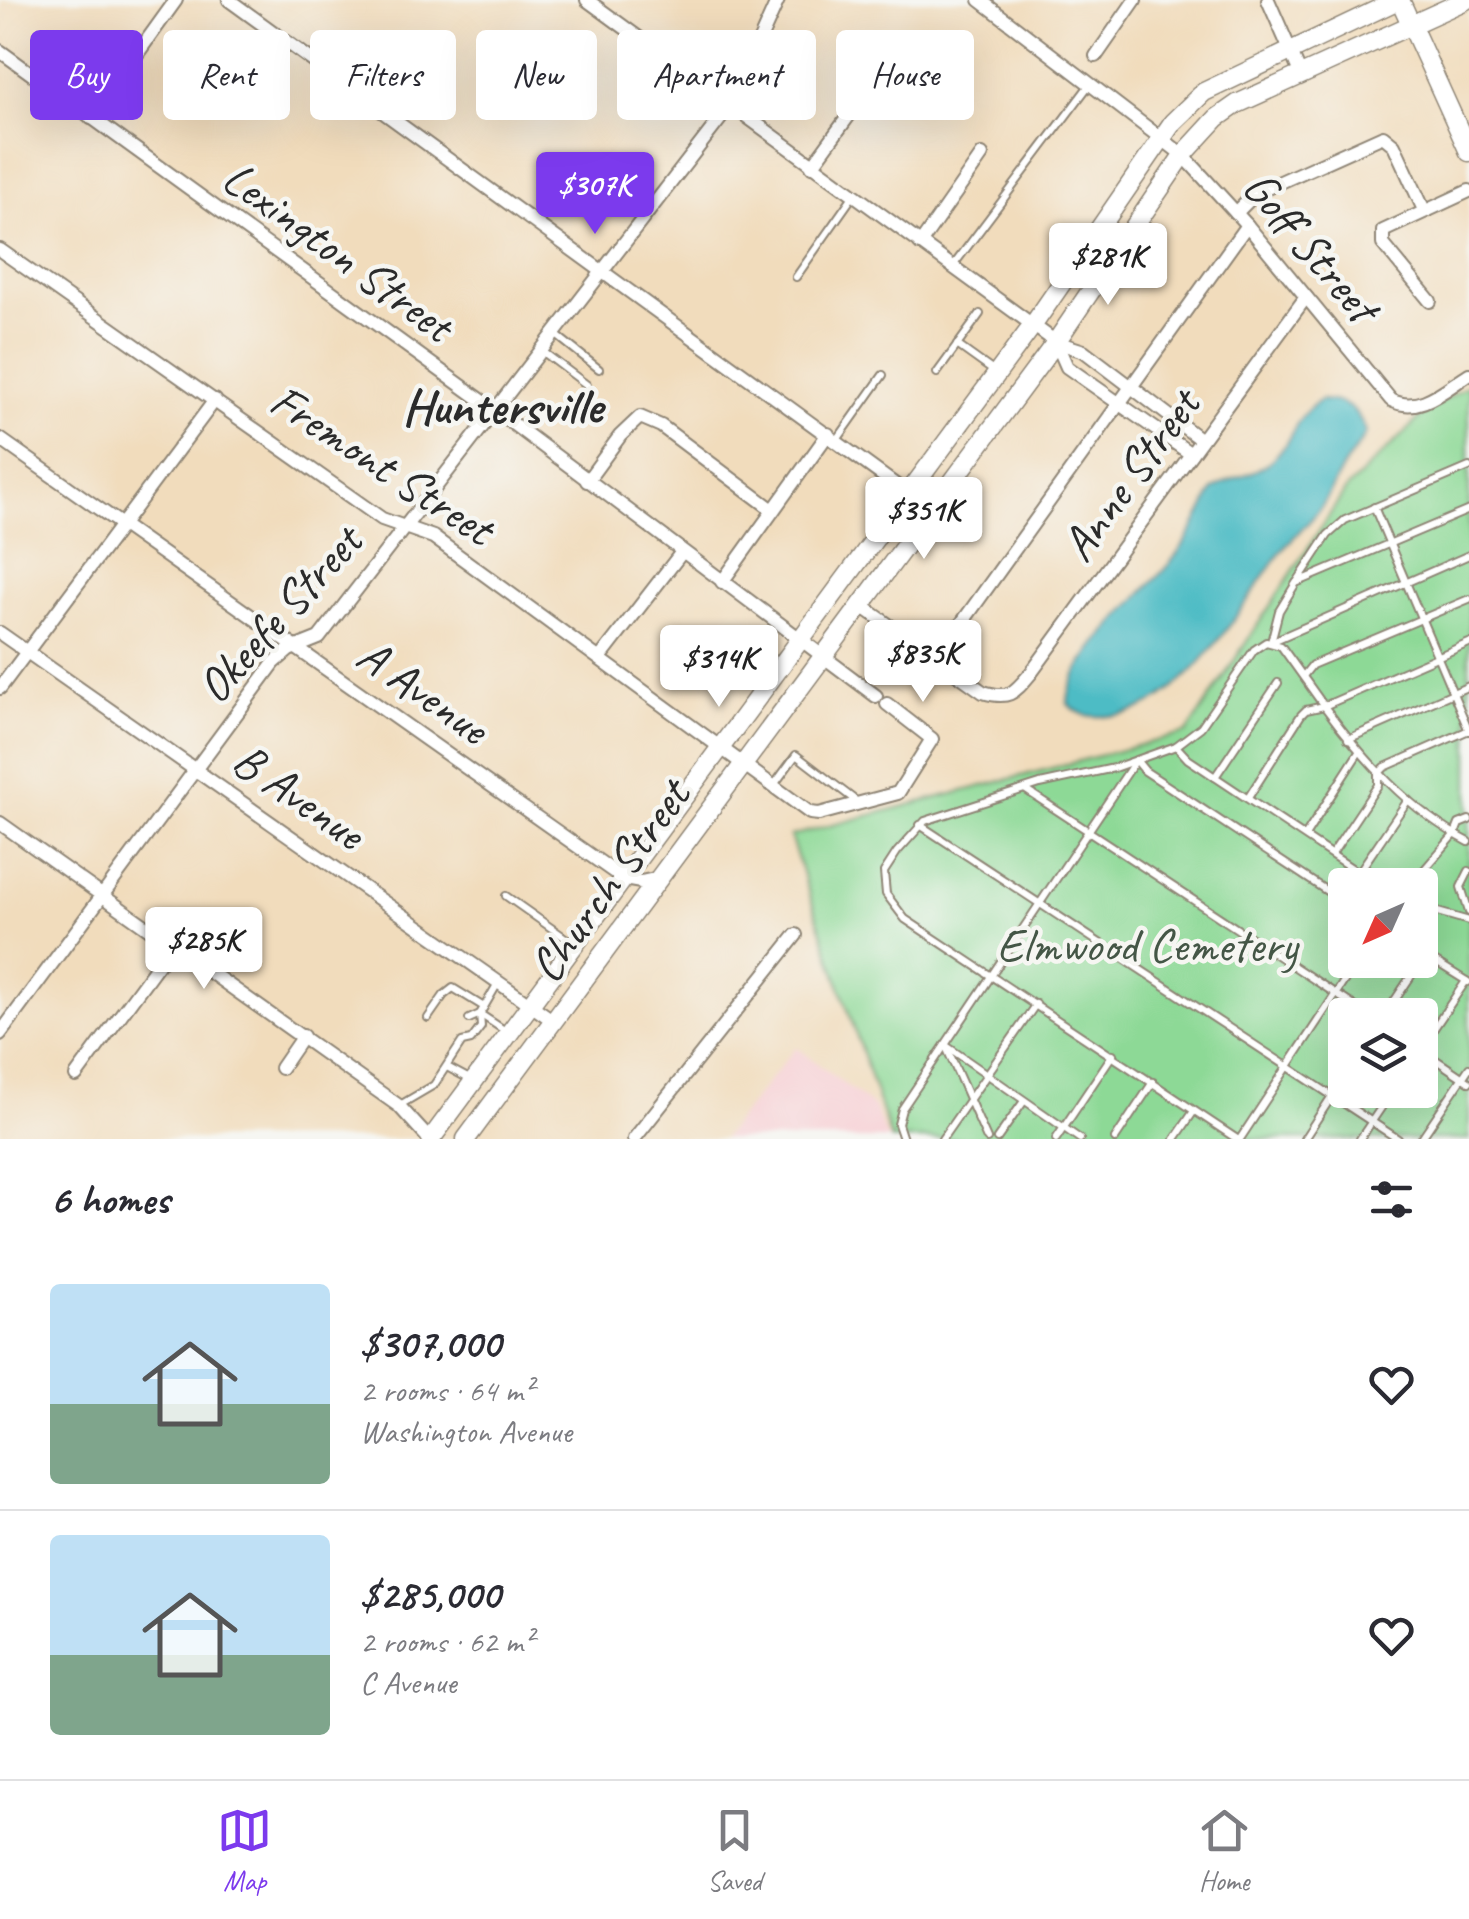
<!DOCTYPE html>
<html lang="en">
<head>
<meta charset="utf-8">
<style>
	:root { --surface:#fff; --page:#f7f7f7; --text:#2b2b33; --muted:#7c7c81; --line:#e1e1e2; --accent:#7c3aed }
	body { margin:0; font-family:Caveat,sans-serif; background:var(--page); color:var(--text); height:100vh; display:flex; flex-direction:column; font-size:38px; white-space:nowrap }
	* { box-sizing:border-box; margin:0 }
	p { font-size:32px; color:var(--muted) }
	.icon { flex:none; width:55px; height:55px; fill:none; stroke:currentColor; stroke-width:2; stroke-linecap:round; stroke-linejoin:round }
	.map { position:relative; height:1139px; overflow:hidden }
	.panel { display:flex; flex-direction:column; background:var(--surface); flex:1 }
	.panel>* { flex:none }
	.banner { position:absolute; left:30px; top:30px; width:1410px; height:90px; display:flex; gap:20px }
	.needle { width:65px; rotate:225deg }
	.controls { position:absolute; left:1328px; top:868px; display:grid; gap:20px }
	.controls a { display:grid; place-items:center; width:110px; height:110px; border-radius:10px; background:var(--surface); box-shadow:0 10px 40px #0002; font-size:50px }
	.price { position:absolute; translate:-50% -85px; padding:0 22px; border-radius:10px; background:#fff; color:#222; font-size:32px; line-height:65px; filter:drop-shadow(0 2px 5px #0008) }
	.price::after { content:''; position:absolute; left:50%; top:60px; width:30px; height:22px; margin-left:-15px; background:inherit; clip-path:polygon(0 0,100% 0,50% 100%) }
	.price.selected { background:var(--accent); color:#fff }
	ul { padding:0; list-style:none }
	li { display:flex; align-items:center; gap:30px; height:250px; padding:0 50px }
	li+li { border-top:2px solid var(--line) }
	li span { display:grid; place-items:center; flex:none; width:280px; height:200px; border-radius:10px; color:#555 }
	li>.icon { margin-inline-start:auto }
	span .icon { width:120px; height:120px; fill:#fffc; stroke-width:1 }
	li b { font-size:42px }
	h2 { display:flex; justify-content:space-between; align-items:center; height:120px; padding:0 50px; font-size:42px }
	.pill { padding:0 35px; border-radius:10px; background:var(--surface); box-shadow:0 10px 40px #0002; font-size:35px; line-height:90px }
	.pill.selected { background:var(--accent); color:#fff }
	.dock { display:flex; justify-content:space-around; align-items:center; height:140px; border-top:2px solid var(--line); background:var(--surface); font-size:28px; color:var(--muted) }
	.dock a { display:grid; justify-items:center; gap:5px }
	.dock .selected { color:var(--accent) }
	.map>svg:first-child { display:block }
	.built { fill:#f7cfd4 }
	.green { fill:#8dd996; stroke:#5c8260; stroke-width:2.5; fill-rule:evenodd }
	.water { fill:#4ebcc5; stroke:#3c7478; stroke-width:2.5 }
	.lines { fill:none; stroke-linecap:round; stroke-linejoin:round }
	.lane-casing { stroke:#8e8474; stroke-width:10 }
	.street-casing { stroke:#8e8474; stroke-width:16 }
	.secondary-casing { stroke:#8e8474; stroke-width:21 }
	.lane { stroke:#fff; stroke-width:6 }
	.street { stroke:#fff; stroke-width:12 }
	.secondary { stroke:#fff; stroke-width:18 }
	.labels { text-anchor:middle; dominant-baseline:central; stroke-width:9; stroke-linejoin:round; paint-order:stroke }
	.street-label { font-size:48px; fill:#2b2b2b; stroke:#f6f6f2 }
	.park-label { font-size:48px; fill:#445646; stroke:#f6f6f2 }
	.neighbourhood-label { font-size:50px; font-weight:bold; fill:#2b2b2b; stroke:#f6f6f2 }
</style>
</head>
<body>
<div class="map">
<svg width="1469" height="1139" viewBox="0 0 1469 1139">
	<rect width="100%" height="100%" fill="#f6f6f2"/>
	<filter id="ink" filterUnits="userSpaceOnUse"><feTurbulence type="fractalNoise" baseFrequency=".01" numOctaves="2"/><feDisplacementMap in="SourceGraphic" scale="20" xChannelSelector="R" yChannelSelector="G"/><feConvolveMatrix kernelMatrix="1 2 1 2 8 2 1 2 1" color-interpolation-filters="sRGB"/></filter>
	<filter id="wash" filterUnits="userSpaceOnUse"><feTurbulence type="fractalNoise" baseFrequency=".0048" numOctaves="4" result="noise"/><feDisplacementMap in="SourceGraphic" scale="40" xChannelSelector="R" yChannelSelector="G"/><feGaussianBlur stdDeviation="2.25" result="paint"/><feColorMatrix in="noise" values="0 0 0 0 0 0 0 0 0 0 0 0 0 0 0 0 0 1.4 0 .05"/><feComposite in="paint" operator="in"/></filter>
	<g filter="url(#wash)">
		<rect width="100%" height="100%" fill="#f1dcbc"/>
		<path class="built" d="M796,1047l78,60 14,32h-166z"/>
		<path class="green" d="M1469,385v754h-578l-101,-303 397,-103 160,-245 83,-80zM1345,885h75v75h-75zM1345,1015h75v75h-75z"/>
		<path class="water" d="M1321,400c24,0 37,9 45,32 -5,13 -14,21 -21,32 -8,11 -12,23 -18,34 -11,21 -31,34 -45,53 -41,54 -98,162 -172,165 -18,1 -29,1 -42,-12 -1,-47 82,-113 110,-151 14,-19 24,-42 35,-63 17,-14 40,-14 57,-29 25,-20 20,-42 51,-61z"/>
	</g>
	<g filter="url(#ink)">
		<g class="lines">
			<g class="lane-casing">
				<g id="lane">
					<path d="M953,266l137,-182"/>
					<path d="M796,277l57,-81"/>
					<path d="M555,334l44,35"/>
					<path d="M957,345l39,28"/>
					<path d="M542,351l45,34"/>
					<path d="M937,373l43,-59"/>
					<path d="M837,440l46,-65"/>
					<path d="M1374,507l95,224"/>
					<path d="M1297,582l31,-47 17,-15 124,-53"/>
					<path d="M1273,641l196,-86"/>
					<path d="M1271,642l8,-31 17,-28 173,-73"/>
					<path d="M1304,675l8,-10 157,-66"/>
					<path d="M1348,739l121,-53"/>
					<path d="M1176,746l12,13 189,126"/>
					<path d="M1215,777l63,-94"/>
					<path d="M774,785l22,-30 64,49"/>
					<path d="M1026,790l342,225"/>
					<path d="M1248,798l53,-83 5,-5 18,-4c40,54 84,104 145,136"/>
					<path d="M920,825l478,314"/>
					<path d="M1305,836l54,-84"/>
					<path d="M1332,854l46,-69v-11l7,-7 84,-37"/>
					<path d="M1469,871l-8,16 8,25"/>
					<path d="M1359,872l49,-72"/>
					<path d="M1411,885l44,-51 4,-10 10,-4"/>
					<path d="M506,896l68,48"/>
					<path d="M1420,907l49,14"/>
					<path d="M1420,952l48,30"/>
					<path d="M1466,981l-46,68 49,33"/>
					<path d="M498,983l-18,31 27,18"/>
					<path d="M1385,1015l40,-60"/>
					<path d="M428,1018l16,-23 9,-7 31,19"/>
					<path d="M945,1045l135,94"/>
					<path d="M947,1049l40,90"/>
					<path d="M447,1067l26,14"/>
					<path d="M400,1105l34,-20 28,-43 9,-2 10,-13 -1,-13 -11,5"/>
					<path d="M903,1139l-5,-15 4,-15 234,-349 9,11 200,132"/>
					<path d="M942,1139l94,-135"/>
					<path d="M997,1139l27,-38"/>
					<path d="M1056,1139l57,-85"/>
					<path d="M1115,1139l38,-57"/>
					<path d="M1175,1139l19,-28"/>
					<path d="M1237,1139l-332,-220 -19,-25 -2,-22 13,-20 28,-31 115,-37 74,-16 62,-22 25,-19 53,-77 12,-8 15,4 43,60 145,-63"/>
					<path d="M1240,1139l118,-179"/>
					<path d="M1304,1139l41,-63"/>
					<path d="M1360,1139l33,-49"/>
					<path d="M1421,1139l48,-71"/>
				</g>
			</g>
			<g class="street-casing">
				<g id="street">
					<path d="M229,0l679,494 21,20"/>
					<path d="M587,0l469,342 28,9 117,89"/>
					<path d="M980,0l203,155 64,70 144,175c28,15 54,-11 78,-26"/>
					<path d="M1268,0l33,75"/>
					<path d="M0,51l488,354 388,291"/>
					<path d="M1096,56l39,-56"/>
					<path d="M91,118l85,-118"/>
					<path d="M812,166l65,-89"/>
					<path d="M1236,213l20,-20 127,-57 11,9 30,65"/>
					<path d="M920,244l62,-89"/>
					<path d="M0,250l382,269 51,18 377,276 9,1 79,-21 34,-54 -45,-35"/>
					<path d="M1430,301l-47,-57v-13l86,-40"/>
					<path d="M1056,342l11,25 124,87"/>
					<path d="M0,439l624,440 17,3 18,-4"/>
					<path d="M587,481l33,-45 20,-19 21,9 112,84"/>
					<path d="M722,582l106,-148"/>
					<path d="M862,606l121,86c27,8 31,1 48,-19l275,-376"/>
					<path d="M0,633l555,389"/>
					<path d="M600,658l82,-106"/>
					<path d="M936,659l311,-434"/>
					<path d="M0,688l215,-288"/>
					<path d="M0,823l399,283 30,33"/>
					<path d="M0,1034l274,-371 15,-13 30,-12 411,-532 48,-106"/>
					<path d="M281,1068l22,-32"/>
					<path d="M76,1076l97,-132"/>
					<path d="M634,1139l162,-204"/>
				</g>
			</g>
			<g class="secondary-casing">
				<g id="secondary">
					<path d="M1400,0l69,152"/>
					<path d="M431,1139l602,-814 140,-203 31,-30 194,-92"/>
					<path d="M466,1139l590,-797 127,-187 34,-37 20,-14 229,-104"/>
				</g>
			</g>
			<use href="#lane" class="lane"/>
			<use href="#street" class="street"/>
			<use href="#secondary" class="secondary"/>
		</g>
	</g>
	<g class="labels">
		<g class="street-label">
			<text transform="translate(1311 246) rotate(50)">Goff Street</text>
			<text transform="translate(338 251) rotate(36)">Lexington Street</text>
			<text transform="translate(382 464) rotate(33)">Fremont Street</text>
			<text transform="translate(1130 475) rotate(-54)">Anne Street</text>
			<text transform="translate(279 614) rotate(-48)">Okeefe Street</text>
			<text transform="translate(423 691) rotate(35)">A Avenue</text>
			<text transform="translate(299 796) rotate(35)">B Avenue</text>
			<text transform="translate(609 881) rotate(-54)">Church Street</text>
		</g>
		<g class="park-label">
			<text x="1147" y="945">Elmwood Cemetery</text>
		</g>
		<g class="neighbourhood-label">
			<text x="502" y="406">Huntersville</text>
		</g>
	</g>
</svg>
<div class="controls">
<a><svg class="needle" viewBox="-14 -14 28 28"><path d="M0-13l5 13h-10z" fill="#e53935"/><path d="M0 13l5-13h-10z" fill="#7c7c81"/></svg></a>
<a><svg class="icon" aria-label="layers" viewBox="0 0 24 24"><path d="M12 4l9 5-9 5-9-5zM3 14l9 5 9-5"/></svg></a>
</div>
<b class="price selected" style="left:595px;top:237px">$307K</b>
<b class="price" style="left:1108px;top:308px">$281K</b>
<b class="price" style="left:924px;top:562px">$351K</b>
<b class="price" style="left:923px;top:705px">$835K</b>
<b class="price" style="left:719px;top:710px">$314K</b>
<b class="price" style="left:204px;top:992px">$285K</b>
<div class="banner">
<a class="pill selected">Buy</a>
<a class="pill">Rent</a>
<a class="pill">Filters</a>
<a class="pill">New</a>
<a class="pill">Apartment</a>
<a class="pill">House</a>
</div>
</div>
<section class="panel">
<h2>6 homes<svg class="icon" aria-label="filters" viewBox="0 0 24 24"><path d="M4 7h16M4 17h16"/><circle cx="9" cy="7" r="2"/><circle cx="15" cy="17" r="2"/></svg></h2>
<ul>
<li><span style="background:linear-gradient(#bfe0f5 60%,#7fa58c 0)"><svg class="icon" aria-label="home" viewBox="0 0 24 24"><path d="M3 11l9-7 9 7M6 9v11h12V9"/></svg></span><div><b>$307,000</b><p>2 rooms · 64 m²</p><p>Washington Avenue</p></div><svg class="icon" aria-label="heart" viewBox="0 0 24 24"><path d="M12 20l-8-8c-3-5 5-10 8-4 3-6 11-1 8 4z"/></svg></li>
<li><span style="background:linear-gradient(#bfe0f5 60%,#7fa58c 0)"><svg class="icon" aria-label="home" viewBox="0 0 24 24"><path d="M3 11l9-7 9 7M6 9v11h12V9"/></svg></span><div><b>$285,000</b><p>2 rooms · 62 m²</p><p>C Avenue</p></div><svg class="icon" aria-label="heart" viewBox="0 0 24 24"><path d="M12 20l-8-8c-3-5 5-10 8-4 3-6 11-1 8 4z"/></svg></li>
</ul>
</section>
<nav class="dock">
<a class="selected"><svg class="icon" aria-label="map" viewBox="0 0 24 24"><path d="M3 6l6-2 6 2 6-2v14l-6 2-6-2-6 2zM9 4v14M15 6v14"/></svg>Map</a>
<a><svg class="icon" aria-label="saved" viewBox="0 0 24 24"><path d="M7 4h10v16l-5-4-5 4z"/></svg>Saved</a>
<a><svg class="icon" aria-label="home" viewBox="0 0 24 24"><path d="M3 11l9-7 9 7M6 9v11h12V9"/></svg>Home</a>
</nav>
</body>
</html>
